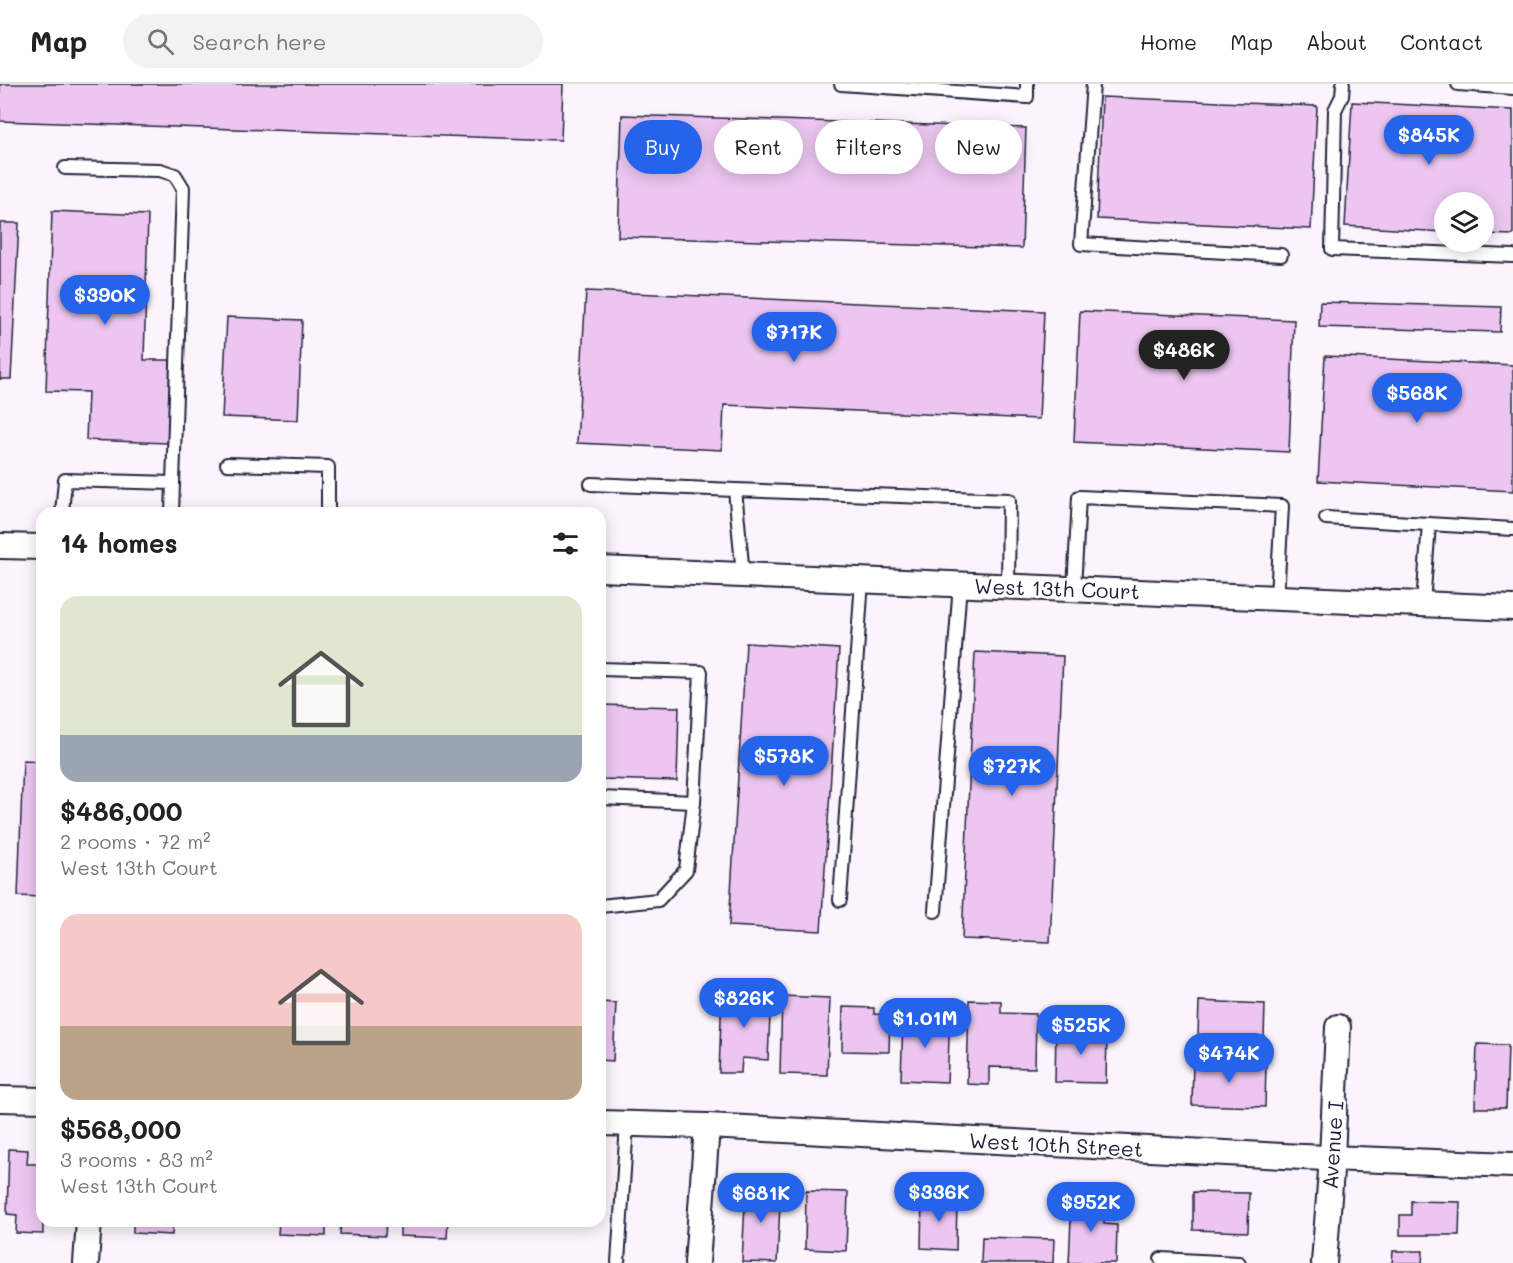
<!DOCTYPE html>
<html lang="en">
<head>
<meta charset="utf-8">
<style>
	:root { --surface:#fff; --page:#f2f2f2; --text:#222; --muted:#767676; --line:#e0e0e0; --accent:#2563eb }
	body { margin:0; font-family:Mali,sans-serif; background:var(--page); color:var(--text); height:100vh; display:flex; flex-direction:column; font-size:22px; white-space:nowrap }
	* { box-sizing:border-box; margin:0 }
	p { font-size:20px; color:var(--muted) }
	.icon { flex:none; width:33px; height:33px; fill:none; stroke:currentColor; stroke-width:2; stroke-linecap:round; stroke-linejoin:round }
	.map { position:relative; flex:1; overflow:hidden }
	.sheet { position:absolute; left:36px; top:423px; width:570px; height:720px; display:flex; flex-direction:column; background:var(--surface); border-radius:18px; box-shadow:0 3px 15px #0003 }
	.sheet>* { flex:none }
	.hud { position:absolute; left:624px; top:36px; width:570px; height:54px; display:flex; gap:12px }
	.fabs { position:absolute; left:1434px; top:108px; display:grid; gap:12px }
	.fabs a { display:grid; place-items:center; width:60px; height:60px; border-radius:50%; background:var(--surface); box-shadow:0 3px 15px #0003; font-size:30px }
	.price { position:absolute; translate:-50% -51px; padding:0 14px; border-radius:21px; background:var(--accent); color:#fff; font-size:20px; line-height:39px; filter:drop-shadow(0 2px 3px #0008) }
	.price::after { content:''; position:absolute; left:50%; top:36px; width:18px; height:14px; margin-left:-9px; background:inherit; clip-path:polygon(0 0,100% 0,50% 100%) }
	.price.active { background:#222; color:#fff }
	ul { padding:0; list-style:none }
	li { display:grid; align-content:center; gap:12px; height:318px; padding:0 24px }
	li span { display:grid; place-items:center; height:186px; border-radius:18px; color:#555 }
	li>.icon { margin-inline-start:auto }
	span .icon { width:108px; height:108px; fill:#fffc; stroke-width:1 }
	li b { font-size:26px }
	h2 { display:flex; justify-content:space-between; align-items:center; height:72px; padding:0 24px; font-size:26px }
	.tag { padding:0 21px; border-radius:27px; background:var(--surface); box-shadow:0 3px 15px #0003; font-size:21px; line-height:54px }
	.tag.active { background:var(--accent); color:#fff }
	header { display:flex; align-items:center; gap:36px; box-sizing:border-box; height:84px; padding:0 30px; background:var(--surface); border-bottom:2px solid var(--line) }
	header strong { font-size:28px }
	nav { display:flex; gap:33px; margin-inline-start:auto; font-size:21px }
	.search { width:420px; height:54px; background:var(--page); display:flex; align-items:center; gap:15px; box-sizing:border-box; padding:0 21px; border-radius:33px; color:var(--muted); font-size:22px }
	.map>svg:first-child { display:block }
	.building { fill:#ecc6f0; stroke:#22223b; stroke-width:1.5 }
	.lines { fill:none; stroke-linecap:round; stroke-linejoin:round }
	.lane-casing { stroke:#22223b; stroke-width:16 }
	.street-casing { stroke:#22223b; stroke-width:28 }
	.lane { stroke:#fff; stroke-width:12 }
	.street { stroke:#fff; stroke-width:24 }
	.labels { text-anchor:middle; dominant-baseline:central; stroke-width:5; stroke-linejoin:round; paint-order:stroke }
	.street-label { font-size:21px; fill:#22223b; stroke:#fff }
</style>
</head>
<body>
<header>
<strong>Map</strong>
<div class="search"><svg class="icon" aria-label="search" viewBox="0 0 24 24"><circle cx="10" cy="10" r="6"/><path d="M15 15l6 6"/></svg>Search here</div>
<nav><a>Home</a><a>Map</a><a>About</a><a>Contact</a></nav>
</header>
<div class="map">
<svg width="1513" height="1179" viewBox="0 0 1513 1179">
	<rect width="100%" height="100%" fill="#fbf4fc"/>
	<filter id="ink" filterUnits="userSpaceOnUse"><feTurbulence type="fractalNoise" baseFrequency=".0167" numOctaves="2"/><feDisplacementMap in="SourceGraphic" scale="12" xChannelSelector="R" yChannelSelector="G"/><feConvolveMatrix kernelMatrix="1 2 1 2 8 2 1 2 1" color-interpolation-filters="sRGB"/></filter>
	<g filter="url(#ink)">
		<g class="building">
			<path d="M0,0h563l-2,56 -561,-19z"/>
			<path d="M1102,13l215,9 -6,123 -214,-10z"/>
			<path d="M1352,18l161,8v125l-29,-1v-32h-40v30l-99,-6z"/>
			<path d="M622,31l404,13 -4,120 -404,-11z"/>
			<path d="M52,127l96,4 -4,145h26l-2,83 -82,-3 2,-48 -42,-1z"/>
			<path d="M0,139h19l-8,156h-11z"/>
			<path d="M586,207l458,20 -5,108 -315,-14 -2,45 -145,-7z"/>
			<path d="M1320,218l181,5 -1,25 -181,-5z"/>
			<path d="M1080,227l214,9 -5,132 -215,-10z"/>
			<path d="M227,233l75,3 -4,100 -76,-3z"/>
			<path d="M1325,272l188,9v126l-195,-10z"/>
			<path d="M746,559l93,6 -18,282 -92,-5z"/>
			<path d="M975,568l88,4 -13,286 -88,-3z"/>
			<path d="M600,621l79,2 -2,74 -77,-2z"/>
			<path d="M23,676l19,1v136l-24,-1z"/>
			<path d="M722,907l49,2 -3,67 -26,-2 -1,15h-22z"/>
			<path d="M782,912l48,2 -3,77 -47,-1z"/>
			<path d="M969,916l32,1v12l35,1 -1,54 -46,-1v18l-22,-1z"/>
			<path d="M1199,917l66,3 -1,35 -66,-3z"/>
			<path d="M600,918l16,1 -3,58 -13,-1z"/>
			<path d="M843,923l31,1v6l16,1 -1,37 -47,-1z"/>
			<path d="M903,933l47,2 -3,63 -46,-2z"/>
			<path d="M1056,944l51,1 -1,54 -51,-1z"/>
			<path d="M1477,960l31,1 -2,63h-31z"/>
			<path d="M1193,977l73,2 -1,44 -73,-2z"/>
			<path d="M9,1065l19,1 -1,14h15l1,70 -27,-1 1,-18 -10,-1z"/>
			<path d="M746,1100l35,2 -4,77 -35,-1z"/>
			<path d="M806,1107l42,1 -2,59 -41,-2z"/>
			<path d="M1193,1108l56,1 -1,39 -55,-2z"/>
			<path d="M922,1112l35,1 -1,53 -35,-2z"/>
			<path d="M1072,1113l33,1 -1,26 13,1 -1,38h-47z"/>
			<path d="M1411,1117l49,1 -1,33h-59v-20h11z"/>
			<path d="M133,1137h40l-1,14 -39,-2z"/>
			<path d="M279,1137h47v15l-48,-2z"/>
			<path d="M341,1137h45l-1,15 -45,-2z"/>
			<path d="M400,1137h48l-1,17 -47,-2z"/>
			<path d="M982,1153l72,2 -1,24h-72z"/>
			<path d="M1393,1167h30l-1,12h-30z"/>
		</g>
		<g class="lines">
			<g class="lane-casing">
				<g id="lane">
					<path d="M841,0l186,13v-13"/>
					<path d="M1093,0l-12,160 200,11"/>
					<path d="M1343,0l-1,12 -7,14 -3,139 181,7"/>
					<path d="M1458,0l55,4"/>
					<path d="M65,84l95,2 15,5 8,13 -10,295"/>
					<path d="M227,380l101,3v46"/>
					<path d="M591,400l144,6 8,85"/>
					<path d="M735,406l274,10 -1,86"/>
					<path d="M62,429l3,-33 108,3 -1,30"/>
					<path d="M1326,434l187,11"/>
					<path d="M1074,505l5,-92 203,9 -5,91"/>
					<path d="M1423,520l6,-80"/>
					<path d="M600,585l101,3 -7,130"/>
					<path d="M600,714l94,4 -8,68 -28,30 -58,6"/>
					<path d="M840,816l22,-320"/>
					<path d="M935,827l25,-327"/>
					<path d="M1161,1175l78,4"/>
					<path d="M618,1178l9,-138"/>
				</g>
			</g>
			<g class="street-casing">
				<g id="street">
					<path d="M0,462l42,1"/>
					<path d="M600,485l913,39"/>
					<path d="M0,1015l42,1"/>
					<path d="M600,1039l107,3 596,31 210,8"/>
					<path d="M86,1179l3,-42"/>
					<path d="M697,1179l10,-137"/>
					<path d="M1324,1179l8,-105 6,-131"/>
				</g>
			</g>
			<use href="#lane" class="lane"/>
			<use href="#street" class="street"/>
		</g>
	</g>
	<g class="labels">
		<g class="street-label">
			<text transform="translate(1057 504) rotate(2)">West 13th Court</text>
			<text transform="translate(1056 1060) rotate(3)">West 10th Street</text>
			<text transform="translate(1332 1061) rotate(-86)">Avenue I</text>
		</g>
	</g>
</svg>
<div class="fabs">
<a><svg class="icon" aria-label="layers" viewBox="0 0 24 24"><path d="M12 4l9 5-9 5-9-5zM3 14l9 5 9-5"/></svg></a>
</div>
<b class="price" style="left:1429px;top:82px">$845K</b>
<b class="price" style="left:105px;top:242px">$390K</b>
<b class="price" style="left:794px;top:279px">$717K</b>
<b class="price active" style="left:1184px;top:297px">$486K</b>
<b class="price" style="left:1417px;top:340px">$568K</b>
<b class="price" style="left:784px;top:703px">$578K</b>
<b class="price" style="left:1012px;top:713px">$727K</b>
<b class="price" style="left:744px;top:945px">$826K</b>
<b class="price" style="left:925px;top:965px">$1.01M</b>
<b class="price" style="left:1081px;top:972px">$525K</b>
<b class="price" style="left:1229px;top:1000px">$474K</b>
<b class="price" style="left:939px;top:1139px">$336K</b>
<b class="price" style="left:761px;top:1140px">$681K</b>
<b class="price" style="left:1091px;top:1149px">$952K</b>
<div class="hud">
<a class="tag active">Buy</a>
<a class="tag">Rent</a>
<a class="tag">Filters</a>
<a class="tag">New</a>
</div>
<section class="sheet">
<h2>14 homes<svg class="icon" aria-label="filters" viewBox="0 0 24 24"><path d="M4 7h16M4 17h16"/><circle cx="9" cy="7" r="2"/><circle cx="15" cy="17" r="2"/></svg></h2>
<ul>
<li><span style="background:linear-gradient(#dfe7d0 75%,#9aa5b1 0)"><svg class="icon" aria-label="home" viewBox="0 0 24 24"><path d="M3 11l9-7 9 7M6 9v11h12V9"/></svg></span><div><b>$486,000</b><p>2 rooms · 72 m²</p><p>West 13th Court</p></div></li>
<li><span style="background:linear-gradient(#f6c9c9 60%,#b9a48a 0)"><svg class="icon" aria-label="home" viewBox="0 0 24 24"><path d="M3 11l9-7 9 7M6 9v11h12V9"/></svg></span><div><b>$568,000</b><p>3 rooms · 83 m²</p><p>West 13th Court</p></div></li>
</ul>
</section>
</div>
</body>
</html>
